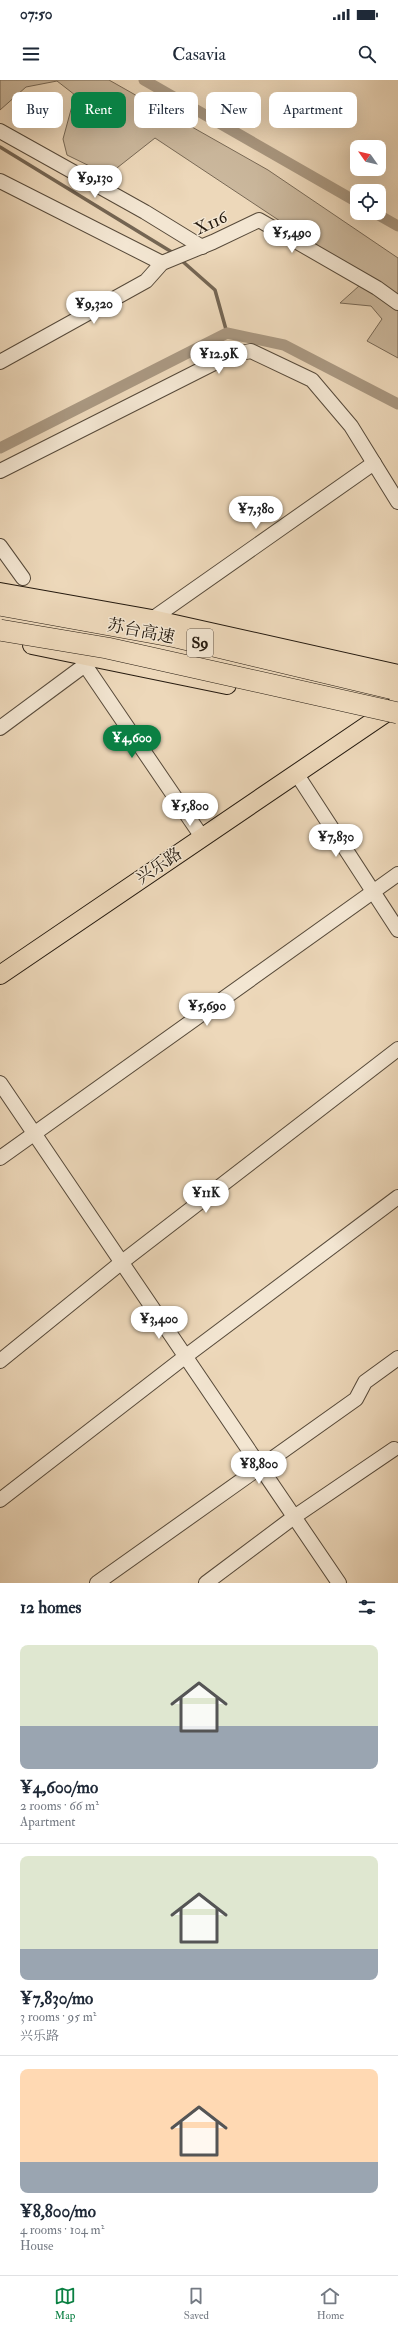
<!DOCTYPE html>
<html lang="en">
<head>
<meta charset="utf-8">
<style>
	:root { --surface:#fff; --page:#f2f2f3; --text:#1f2937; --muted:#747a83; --line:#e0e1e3; --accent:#0b8043 }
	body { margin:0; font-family:"IM FELL Double Pica","Noto Serif SC",serif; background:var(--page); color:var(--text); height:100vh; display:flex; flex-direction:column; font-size:15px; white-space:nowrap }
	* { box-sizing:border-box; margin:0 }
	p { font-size:13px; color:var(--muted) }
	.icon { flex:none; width:22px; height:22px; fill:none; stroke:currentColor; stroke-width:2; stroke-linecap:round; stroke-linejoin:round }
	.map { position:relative; height:1503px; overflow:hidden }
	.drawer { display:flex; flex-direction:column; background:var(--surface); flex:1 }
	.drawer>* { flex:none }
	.top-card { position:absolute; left:12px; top:12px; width:374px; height:36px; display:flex; gap:8px }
	.needle { width:26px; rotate:304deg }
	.fabs { position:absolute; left:350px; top:60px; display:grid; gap:8px }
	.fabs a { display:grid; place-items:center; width:36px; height:36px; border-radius:8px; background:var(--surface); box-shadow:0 4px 16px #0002; font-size:20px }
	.price { position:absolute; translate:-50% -34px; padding:0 9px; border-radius:14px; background:#fff; color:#222; font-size:13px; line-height:26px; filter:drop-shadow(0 1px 2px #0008) }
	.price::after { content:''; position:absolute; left:50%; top:24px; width:12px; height:9px; margin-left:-6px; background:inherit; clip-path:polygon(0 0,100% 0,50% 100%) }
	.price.on { background:var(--accent); color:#fff }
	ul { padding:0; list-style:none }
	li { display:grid; align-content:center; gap:8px; height:212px; padding:0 20px }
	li+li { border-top:1px solid var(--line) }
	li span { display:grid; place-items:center; height:124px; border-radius:8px; color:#555 }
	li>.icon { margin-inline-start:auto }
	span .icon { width:72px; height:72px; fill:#fffc; stroke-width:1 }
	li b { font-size:17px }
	h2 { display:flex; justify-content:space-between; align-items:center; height:48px; padding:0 20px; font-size:17px }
	.chip { padding:0 14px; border-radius:8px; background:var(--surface); box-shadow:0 4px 16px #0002; font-size:14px; line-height:36px }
	.chip.on { background:var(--accent); color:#fff }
	.status { display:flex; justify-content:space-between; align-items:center; height:28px; padding:0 20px; background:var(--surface); direction:ltr }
	.status svg { height:11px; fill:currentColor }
	header { display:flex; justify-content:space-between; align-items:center; height:52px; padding:0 20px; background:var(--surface); font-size:18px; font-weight:600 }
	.tabs { display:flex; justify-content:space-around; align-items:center; height:56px; border-top:1px solid var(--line); background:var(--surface); font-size:11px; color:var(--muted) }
	.tabs a { display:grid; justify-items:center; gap:2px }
	.tabs .on { color:var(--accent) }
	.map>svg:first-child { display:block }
	.green { fill:#cbb89d; stroke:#786956 }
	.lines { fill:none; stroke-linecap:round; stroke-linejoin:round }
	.stream { stroke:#746553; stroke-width:3.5 }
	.canal { stroke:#a99780; stroke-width:11 }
	.minor-casing { stroke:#574a3a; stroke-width:16 }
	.major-casing { stroke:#251a0f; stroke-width:20 }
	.highway-casing { stroke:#251a0f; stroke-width:22 }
	.minor { stroke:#f3e6d2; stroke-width:14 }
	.major { stroke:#edd8ba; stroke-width:18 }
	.highway { stroke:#edd8ba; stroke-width:21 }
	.highway-bridge-casing { stroke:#251a0f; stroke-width:22; stroke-linecap:butt }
	.highway-bridge { stroke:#edd8ba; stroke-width:21 }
	.labels { text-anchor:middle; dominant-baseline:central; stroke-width:3; stroke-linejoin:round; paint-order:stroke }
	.shield { fill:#f3e6d2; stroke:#63574a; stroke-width:1 }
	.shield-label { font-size:16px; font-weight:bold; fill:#251a0f }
	.street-label { font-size:17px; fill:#251a0f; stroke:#f3e6d2 }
</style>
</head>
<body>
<div class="status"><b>07:50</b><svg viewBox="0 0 49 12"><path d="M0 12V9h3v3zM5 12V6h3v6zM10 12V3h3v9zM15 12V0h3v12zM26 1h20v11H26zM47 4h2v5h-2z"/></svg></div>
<header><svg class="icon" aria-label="menu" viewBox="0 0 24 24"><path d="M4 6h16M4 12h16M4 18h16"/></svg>Casavia<svg class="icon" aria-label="search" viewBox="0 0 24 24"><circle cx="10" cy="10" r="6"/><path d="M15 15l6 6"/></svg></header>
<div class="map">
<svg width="398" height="1503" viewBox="0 0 398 1503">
	<rect width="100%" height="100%" fill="#edd8ba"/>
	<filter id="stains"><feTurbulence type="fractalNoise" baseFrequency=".005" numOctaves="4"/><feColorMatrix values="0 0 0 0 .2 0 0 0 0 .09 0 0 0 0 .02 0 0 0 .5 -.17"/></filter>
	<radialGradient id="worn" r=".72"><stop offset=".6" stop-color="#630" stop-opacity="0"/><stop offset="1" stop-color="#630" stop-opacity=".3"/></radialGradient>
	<path class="green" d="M0,0h109l159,90 130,88v100l-31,-17 15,-22 -11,-13 -31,-3 19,-17 -76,-63 -128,-85 -47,37 -41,-20 -4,-16 12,-44 -18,-14 -31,6 -26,23z"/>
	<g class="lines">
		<g class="stream">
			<path d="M0,67l175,107"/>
			<path d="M181,180l34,30 12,43"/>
		</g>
		<g class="canal">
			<path d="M144,0l213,122"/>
			<path d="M375,133l23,13"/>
			<path d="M0,368l227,-115 57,12 114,59"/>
		</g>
		<g class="minor-casing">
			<g id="minor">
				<path d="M0,51l145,81 57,35"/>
				<path d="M0,101l162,82"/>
				<path d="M0,282l146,-81 16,-18 51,-21 46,-22 118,68 21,15"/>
				<path d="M0,391l230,-116 21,-4 61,29 39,46 47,76"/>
				<path d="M0,466l23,32"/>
				<path d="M152,539l222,-156"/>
				<path d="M0,648l85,-63 117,172"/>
				<path d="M296,693l102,157"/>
				<path d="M0,1003l339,500"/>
				<path d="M0,1078l398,-284"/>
				<path d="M0,1281l122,-99 276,-213"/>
				<path d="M0,1420l186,-144 212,-159"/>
				<path d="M97,1503l259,-184 9,-17 33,-24"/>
				<path d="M206,1503l88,-66 100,-68"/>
			</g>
		</g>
		<g class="major-casing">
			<g id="major">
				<path d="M0,512l152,27 246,55"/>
				<path d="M32,565l195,40"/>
				<path d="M0,895l396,-269"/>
			</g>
		</g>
		<g class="highway-casing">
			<path id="highway" d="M0,525l176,32 222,53"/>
		</g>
		<use href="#minor" class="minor"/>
		<use href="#major" class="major"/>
		<use href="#highway" class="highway"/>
		<g class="highway-bridge-casing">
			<path id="highway-bridge" d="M0,550l107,18 291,65"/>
		</g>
		<use href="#highway-bridge" class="highway-bridge"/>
	</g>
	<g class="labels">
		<rect class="shield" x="187" y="549" width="26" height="28" rx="3"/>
		<g class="shield-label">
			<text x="200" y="563">S9</text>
		</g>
		<g class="street-label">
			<text transform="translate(211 143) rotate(-25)">X116</text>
			<text transform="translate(141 551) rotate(11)">苏台高速</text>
			<text transform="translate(159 786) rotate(-34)">兴乐路</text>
		</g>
	</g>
	<rect width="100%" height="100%" filter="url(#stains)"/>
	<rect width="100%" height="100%" fill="url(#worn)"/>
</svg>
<div class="fabs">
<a><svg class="needle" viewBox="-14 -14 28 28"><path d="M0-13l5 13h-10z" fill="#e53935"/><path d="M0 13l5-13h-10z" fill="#747a83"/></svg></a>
<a><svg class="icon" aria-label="locate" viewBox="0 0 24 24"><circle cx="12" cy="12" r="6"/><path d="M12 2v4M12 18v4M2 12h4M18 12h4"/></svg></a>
</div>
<b class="price" style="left:95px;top:119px">¥9,130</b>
<b class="price" style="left:292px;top:174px">¥5,490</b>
<b class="price" style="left:94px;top:245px">¥9,320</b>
<b class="price" style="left:219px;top:295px">¥12.9K</b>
<b class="price" style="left:256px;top:450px">¥7,380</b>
<b class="price on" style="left:132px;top:679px">¥4,600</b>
<b class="price" style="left:190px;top:747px">¥5,800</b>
<b class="price" style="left:336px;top:778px">¥7,830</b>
<b class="price" style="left:207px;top:947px">¥5,690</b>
<b class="price" style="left:206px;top:1134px">¥11K</b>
<b class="price" style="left:159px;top:1260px">¥3,400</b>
<b class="price" style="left:259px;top:1405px">¥8,800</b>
<div class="top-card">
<a class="chip">Buy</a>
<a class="chip on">Rent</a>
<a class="chip">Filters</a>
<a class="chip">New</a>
<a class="chip">Apartment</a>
</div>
</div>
<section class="drawer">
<h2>12 homes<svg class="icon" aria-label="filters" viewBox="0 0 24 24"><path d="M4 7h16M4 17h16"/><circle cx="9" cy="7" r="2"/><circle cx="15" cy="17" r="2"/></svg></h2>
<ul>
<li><span style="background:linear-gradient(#dfe7d0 65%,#9aa5b1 0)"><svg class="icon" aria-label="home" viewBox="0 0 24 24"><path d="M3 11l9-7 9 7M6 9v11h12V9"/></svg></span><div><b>¥4,600/mo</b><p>2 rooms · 66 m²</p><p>Apartment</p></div></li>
<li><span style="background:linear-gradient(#dfe7d0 75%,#9aa5b1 0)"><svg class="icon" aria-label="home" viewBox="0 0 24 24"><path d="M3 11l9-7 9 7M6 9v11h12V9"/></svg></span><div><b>¥7,830/mo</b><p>3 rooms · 95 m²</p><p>兴乐路</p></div></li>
<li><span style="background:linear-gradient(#ffd9b3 75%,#9aa5b1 0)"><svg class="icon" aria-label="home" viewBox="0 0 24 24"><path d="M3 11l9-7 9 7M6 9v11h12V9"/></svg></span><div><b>¥8,800/mo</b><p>4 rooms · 104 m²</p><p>House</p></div></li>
</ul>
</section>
<nav class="tabs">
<a class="on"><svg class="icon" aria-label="map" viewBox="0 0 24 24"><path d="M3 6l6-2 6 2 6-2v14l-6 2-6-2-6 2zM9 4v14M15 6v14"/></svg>Map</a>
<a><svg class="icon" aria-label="saved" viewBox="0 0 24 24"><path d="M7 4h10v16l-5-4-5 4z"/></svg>Saved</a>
<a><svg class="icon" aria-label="home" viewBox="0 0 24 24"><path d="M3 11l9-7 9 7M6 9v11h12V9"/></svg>Home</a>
</nav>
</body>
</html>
